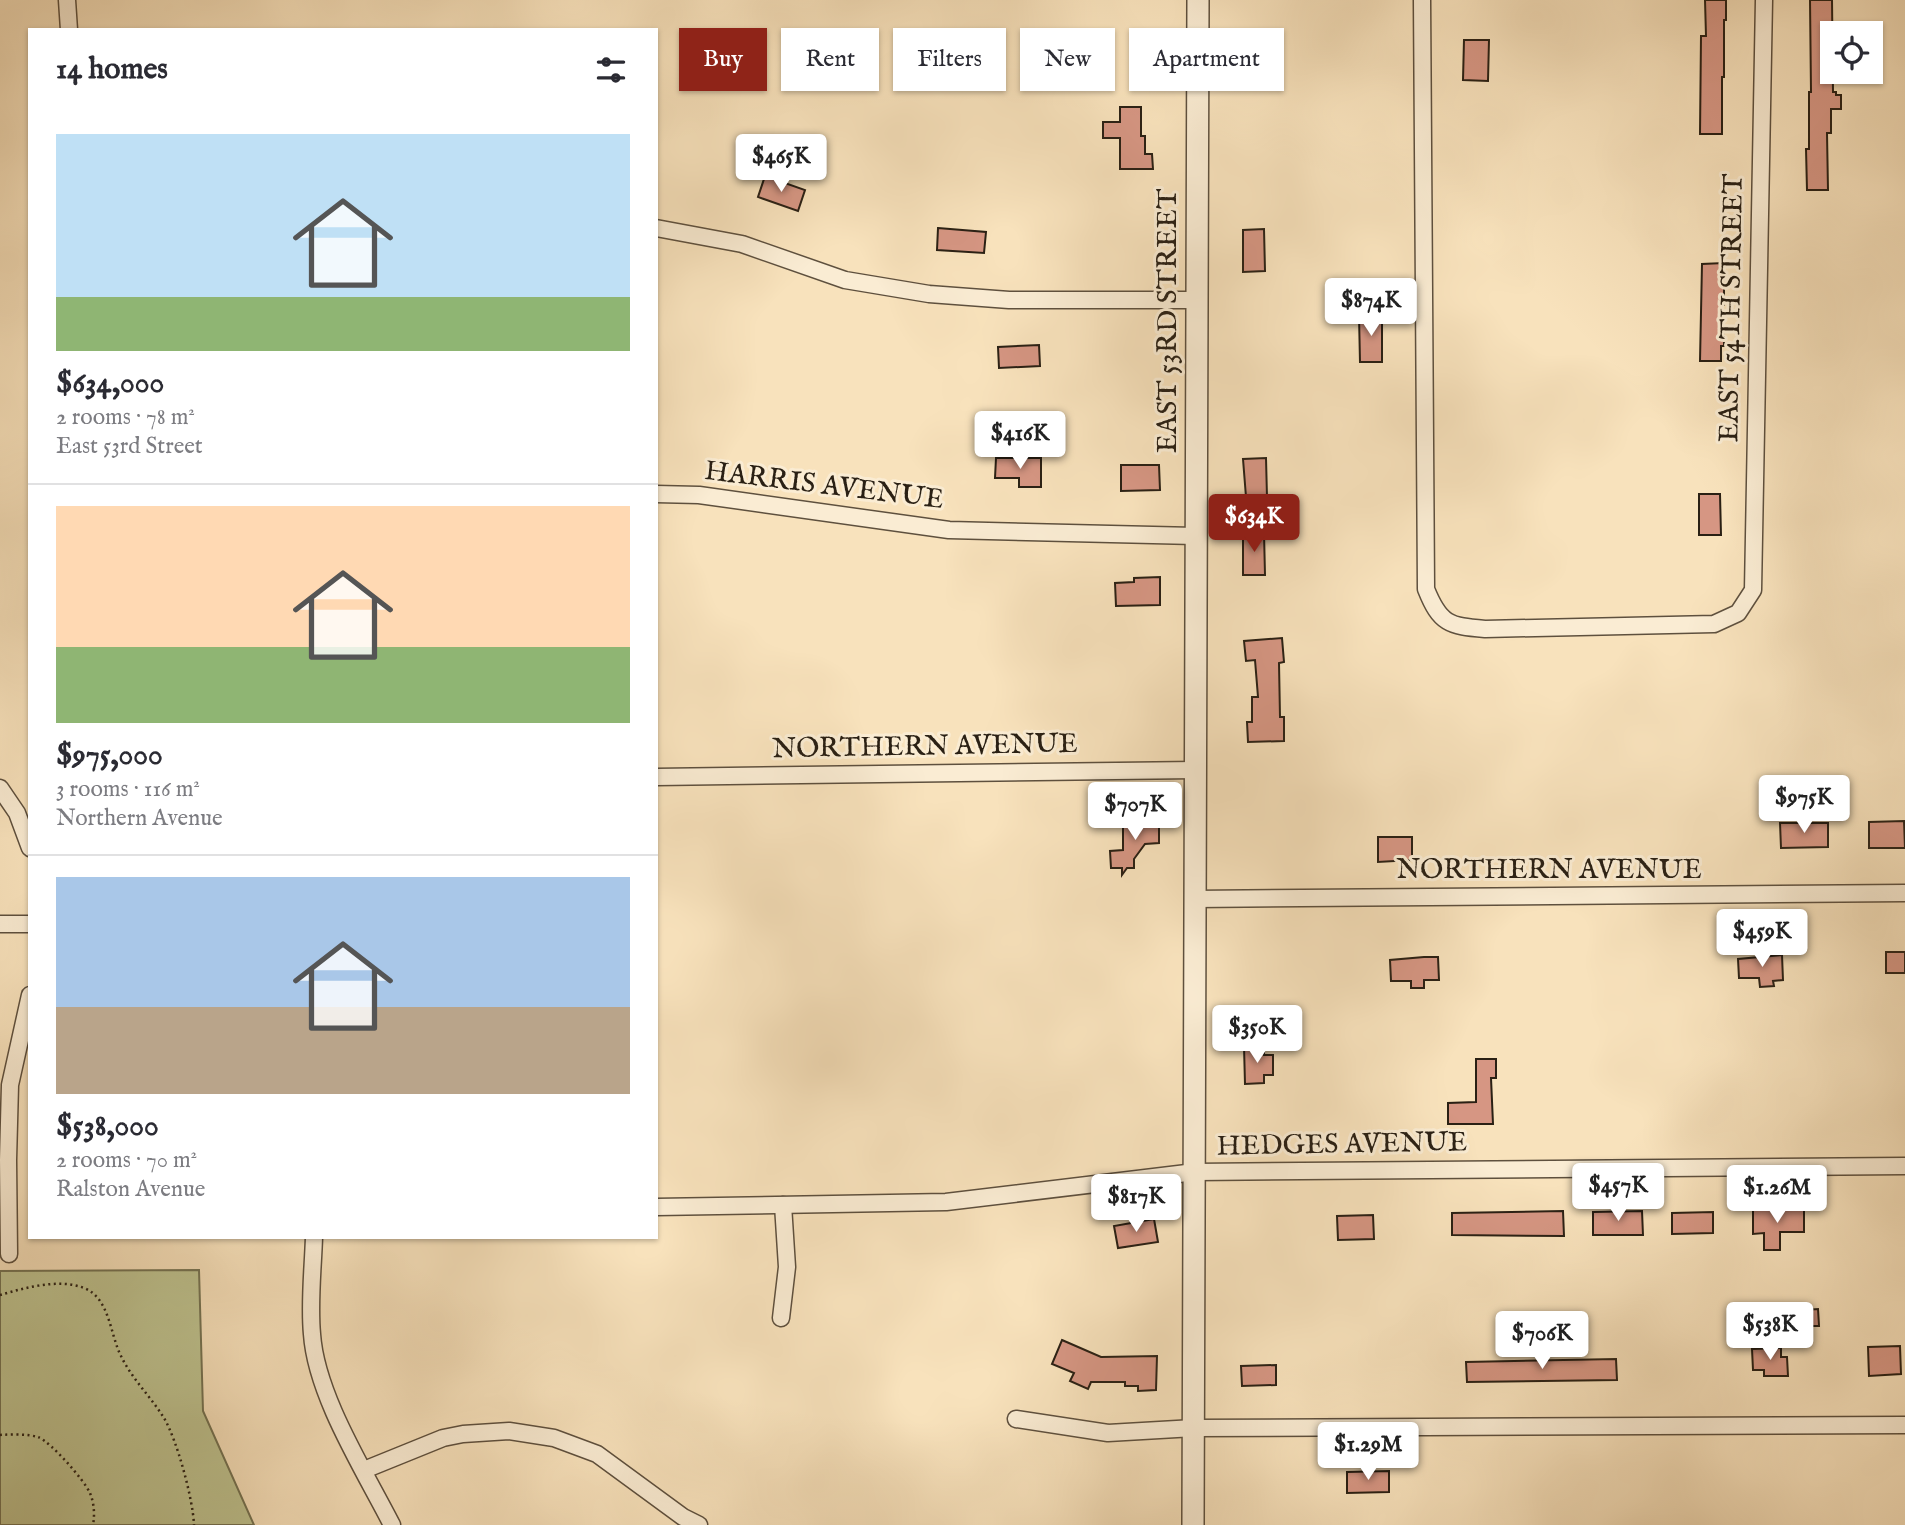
<!DOCTYPE html>
<html lang="en">
<head>
<meta charset="utf-8">
<style>
	:root { --surface:#fff; --page:#f2f2f3; --text:#2b2b33; --muted:#7c7c81; --line:#e1e1e2; --accent:#8f2418 }
	body { margin:0; font-family:"IM FELL English",serif; background:var(--page); color:var(--text); height:100vh; display:flex; flex-direction:column; font-size:26px; white-space:nowrap }
	* { box-sizing:border-box; margin:0 }
	p { font-size:23px; color:var(--muted) }
	.icon { flex:none; width:38px; height:38px; fill:none; stroke:currentColor; stroke-width:2; stroke-linecap:round; stroke-linejoin:round }
	.map { position:relative; flex:1; overflow:hidden }
	.side { position:absolute; left:28px; top:28px; width:630px; height:1211px; display:flex; flex-direction:column; background:var(--surface); border-radius:0px; box-shadow:0 2px 5px #0004 }
	.side>* { flex:none }
	.banner { position:absolute; left:679px; top:28px; width:665px; height:63px; display:flex; gap:14px }
	.controls { position:absolute; left:1820px; top:21px; display:grid; gap:14px }
	.controls a { display:grid; place-items:center; width:63px; height:63px; border-radius:0px; background:var(--surface); box-shadow:0 2px 5px #0004; font-size:35px }
	.price { position:absolute; translate:-50% -60px; padding:0 16px; border-radius:7px; background:#fff; color:#222; font-size:23px; line-height:46px; filter:drop-shadow(0 2px 4px #0008) }
	.price::after { content:''; position:absolute; left:50%; top:42px; width:21px; height:16px; margin-left:-10px; background:inherit; clip-path:polygon(0 0,100% 0,50% 100%) }
	.price.active { background:var(--accent); color:#fff }
	ul { padding:0; list-style:none }
	li { display:grid; align-content:center; gap:14px; height:371px; padding:0 28px }
	li+li { border-top:2px solid var(--line) }
	li span { display:grid; place-items:center; height:217px; border-radius:0px; color:#555 }
	li>.icon { margin-inline-start:auto }
	span .icon { width:126px; height:126px; fill:#fffc; stroke-width:1 }
	li b { font-size:30px }
	h2 { display:flex; justify-content:space-between; align-items:center; height:84px; padding:0 28px; font-size:30px }
	.tag { padding:0 24px; border-radius:0px; background:var(--surface); box-shadow:0 2px 5px #0004; font-size:24px; line-height:63px }
	.tag.active { background:var(--accent); color:#fff }
	.map>svg:first-child { display:block }
	.green { fill:#bec390; stroke:#747252; stroke-width:2 }
	.building { fill:#d69683; stroke:#2a2014; stroke-width:2 }
	.lines { fill:none; stroke-linecap:round; stroke-linejoin:round }
	.minor-casing { stroke:#5e503e; stroke-width:19 }
	.tertiary-casing { stroke:#5e503e; stroke-width:24 }
	.path { stroke:#2a2014; stroke-width:2.5; stroke-dasharray:2 3.5; stroke-linecap:butt }
	.minor { stroke:#faecd3; stroke-width:16 }
	.tertiary { stroke:#faecd3; stroke-width:21 }
	.labels { text-anchor:middle; dominant-baseline:central; stroke-width:6; stroke-linejoin:round; paint-order:stroke }
	.street-label { font-size:28px; fill:#2a2014; stroke:#faecd3 }
</style>
</head>
<body>
<div class="map">
<svg width="1905" height="1525" viewBox="0 0 1905 1525">
	<rect width="100%" height="100%" fill="#f8e2bc"/>
	<filter id="stains"><feTurbulence type="fractalNoise" baseFrequency=".00286" numOctaves="4"/><feColorMatrix values="0 0 0 0 .2 0 0 0 0 .09 0 0 0 0 .02 0 0 0 .5 -.17"/></filter>
	<radialGradient id="worn" r=".72"><stop offset=".6" stop-color="#630" stop-opacity="0"/><stop offset="1" stop-color="#630" stop-opacity=".3"/></radialGradient>
	<path class="green" d="M199,1270l4,141 51,114h-254v-254z"/>
	<g class="building">
		<path d="M1705,0h21v20h-2v57h-2v57h-22l1,-98h5z"/>
		<path d="M1810,0h22l1,92h3v3h5v14h-10v24h-4l1,57h-21l-1,-41h3v-57h2z"/>
		<path d="M1464,40h25l-1,41 -25,-1z"/>
		<path d="M1120,107h21v29h4v18h7l1,15h-33v-31h-17v-16h17z"/>
		<path d="M765,176l40,14 -7,21 -40,-14z"/>
		<path d="M938,228l48,4 -2,21 -47,-3z"/>
		<path d="M1264,229l1,42 -22,1v-42z"/>
		<path d="M1724,263v42h-3v26h3v15h-3v15h-21l2,-97z"/>
		<path d="M1359,315h23v47h-22z"/>
		<path d="M1039,345l1,21 -41,2 -1,-21z"/>
		<path d="M996,458h45v29h-22v-9h-24z"/>
		<path d="M1266,458l1,39h-21l-3,-38z"/>
		<path d="M1121,465h38l1,25 -39,1z"/>
		<path d="M1699,494h21l1,41h-22z"/>
		<path d="M1243,533h21l1,42h-22z"/>
		<path d="M1160,577v28l-44,1 -1,-23 19,-1v-4z"/>
		<path d="M1282,638l2,24 -5,1 1,54h4v24l-36,1 -1,-20h5v-25h6l-3,-37 -9,1 -2,-20z"/>
		<path d="M1159,819v24l-14,1 -11,15v9h-7l-5,7v-7h-11l-1,-17 13,-1v-29z"/>
		<path d="M1904,821l1,27h-36v-26z"/>
		<path d="M1780,823h48v24l-47,1z"/>
		<path d="M1378,837h34v23l-34,2z"/>
		<rect x="1886" y="952" width="19" height="21"/>
		<path d="M1782,955l1,25 -10,1 1,5 -14,1 -1,-9h-20l-1,-19z"/>
		<path d="M1424,957h14l1,23h-15v8h-13v-7h-20l-1,-21z"/>
		<path d="M1244,1046h20v9h9v20h-9v8l-19,1z"/>
		<path d="M1476,1059h20v19h-5l2,46h-45v-21l28,-1z"/>
		<path d="M1804,1209v23h-24v18h-16v-17l-11,1v-24z"/>
		<path d="M1563,1211l1,25 -112,-1v-22z"/>
		<path d="M1642,1211l1,24h-50v-23z"/>
		<path d="M1713,1212v21l-41,1v-21z"/>
		<path d="M1373,1215l1,24 -36,1 -1,-24z"/>
		<path d="M1154,1219l4,23 -40,6 -4,-22z"/>
		<path d="M1818,1309l1,17h-13l-1,-16z"/>
		<path d="M1062,1340l39,17 56,-1 -1,34 -18,1v-5h-13v-4h-34l-3,7 -18,-8 4,-8 -22,-9z"/>
		<path d="M1900,1346l1,28 -32,2 -1,-29z"/>
		<path d="M1781,1348v9h6l1,19h-24v-6h-11l-1,-21z"/>
		<path d="M1616,1359l1,21 -150,2 -1,-20z"/>
		<path d="M1276,1365v20l-34,1 -1,-20z"/>
		<path d="M1389,1471v21l-42,1v-21z"/>
	</g>
	<g class="lines">
		<g class="minor-casing">
			<g id="minor">
				<path d="M67,0l2,30"/>
				<path d="M1422,0l4,589c14,35 23,37 59,40l229,-5 24,-11 15,-23 11,-590"/>
				<path d="M656,228l86,16 103,36 84,14 80,6h187"/>
				<path d="M656,494l43,1 250,35 246,6"/>
				<path d="M656,777l539,-7"/>
				<path d="M0,788l17,25 13,35"/>
				<path d="M1194,899l711,-6"/>
				<path d="M0,924h30"/>
				<path d="M656,1207l290,-5 249,-30 710,-6"/>
				<path d="M314,1237c-1,32 -5,65 -2,97 4,61 52,136 80,191"/>
				<path d="M9,1254l-1,-94 2,-75 20,-90"/>
				<path d="M781,1318l6,-51 -4,-62"/>
				<path d="M1016,1419l92,14 86,-5 711,-3"/>
				<path d="M364,1470l79,-32 20,-4 46,-3 45,7 43,16 86,63 16,8"/>
			</g>
		</g>
		<g class="tertiary-casing">
			<path id="tertiary" d="M1193,1525l5,-1525"/>
		</g>
		<g class="path">
			<path d="M0,1295c24,-7 59,-17 84,-7 26,10 26,47 37,68 11,23 30,41 43,62 13,22 29,81 30,107"/>
			<path d="M0,1435c12,-1 27,-1 38,2 13,5 46,43 52,56 4,10 5,21 3,32"/>
		</g>
		<use href="#minor" class="minor"/>
		<use href="#tertiary" class="tertiary"/>
	</g>
	<g class="labels">
		<g class="street-label">
			<text transform="translate(1732 308) rotate(-89)">EAST 54TH STREET</text>
			<text transform="translate(1168 321) rotate(-90)">EAST 53RD STREET</text>
			<text transform="translate(824 486) rotate(7)">HARRIS AVENUE</text>
			<text transform="translate(925 747) rotate(-1)">NORTHERN AVENUE</text>
			<text x="1549" y="870">NORTHERN AVENUE</text>
			<text transform="translate(1342 1145) rotate(-1)">HEDGES AVENUE</text>
		</g>
	</g>
	<rect width="100%" height="100%" filter="url(#stains)"/>
	<rect width="100%" height="100%" fill="url(#worn)"/>
</svg>
<div class="controls">
<a><svg class="icon" aria-label="locate" viewBox="0 0 24 24"><circle cx="12" cy="12" r="6"/><path d="M12 2v4M12 18v4M2 12h4M18 12h4"/></svg></a>
</div>
<b class="price" style="left:781px;top:194px">$465K</b>
<b class="price" style="left:1371px;top:338px">$874K</b>
<b class="price" style="left:1020px;top:471px">$416K</b>
<b class="price active" style="left:1254px;top:554px">$634K</b>
<b class="price" style="left:1804px;top:835px">$975K</b>
<b class="price" style="left:1135px;top:842px">$707K</b>
<b class="price" style="left:1762px;top:969px">$459K</b>
<b class="price" style="left:1257px;top:1065px">$350K</b>
<b class="price" style="left:1618px;top:1223px">$457K</b>
<b class="price" style="left:1777px;top:1225px">$1.26M</b>
<b class="price" style="left:1136px;top:1234px">$817K</b>
<b class="price" style="left:1770px;top:1362px">$538K</b>
<b class="price" style="left:1542px;top:1371px">$706K</b>
<b class="price" style="left:1368px;top:1482px">$1.29M</b>
<div class="banner">
<a class="tag active">Buy</a>
<a class="tag">Rent</a>
<a class="tag">Filters</a>
<a class="tag">New</a>
<a class="tag">Apartment</a>
</div>
<section class="side">
<h2>14 homes<svg class="icon" aria-label="filters" viewBox="0 0 24 24"><path d="M4 7h16M4 17h16"/><circle cx="9" cy="7" r="2"/><circle cx="15" cy="17" r="2"/></svg></h2>
<ul>
<li><span style="background:linear-gradient(#bfe0f5 75%,#8fb573 0)"><svg class="icon" aria-label="home" viewBox="0 0 24 24"><path d="M3 11l9-7 9 7M6 9v11h12V9"/></svg></span><div><b>$634,000</b><p>2 rooms · 78 m²</p><p>East 53rd Street</p></div></li>
<li><span style="background:linear-gradient(#ffd9b3 65%,#8fb573 0)"><svg class="icon" aria-label="home" viewBox="0 0 24 24"><path d="M3 11l9-7 9 7M6 9v11h12V9"/></svg></span><div><b>$975,000</b><p>3 rooms · 116 m²</p><p>Northern Avenue</p></div></li>
<li><span style="background:linear-gradient(#a9c7e8 60%,#b9a48a 0)"><svg class="icon" aria-label="home" viewBox="0 0 24 24"><path d="M3 11l9-7 9 7M6 9v11h12V9"/></svg></span><div><b>$538,000</b><p>2 rooms · 70 m²</p><p>Ralston Avenue</p></div></li>
</ul>
</section>
</div>
</body>
</html>
